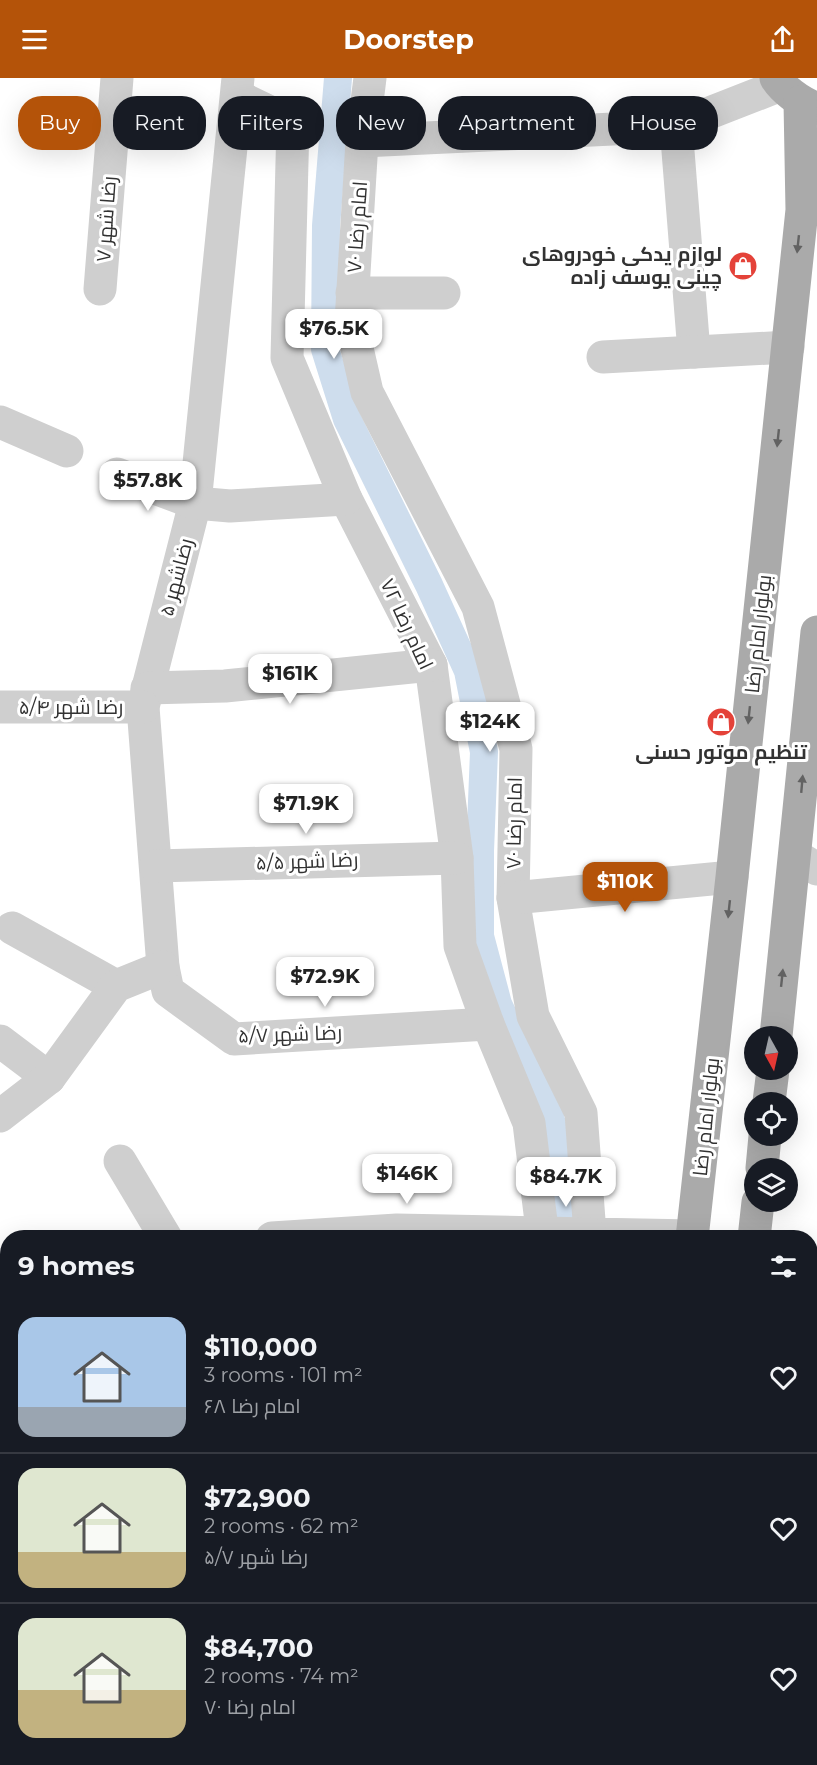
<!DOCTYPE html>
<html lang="en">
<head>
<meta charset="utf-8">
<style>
	:root { --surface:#171b24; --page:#242831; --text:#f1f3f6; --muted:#9ea1a6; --line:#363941; --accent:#b45309 }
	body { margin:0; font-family:Montserrat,Cairo,sans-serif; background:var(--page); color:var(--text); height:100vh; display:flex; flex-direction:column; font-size:22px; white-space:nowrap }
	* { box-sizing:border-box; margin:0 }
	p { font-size:20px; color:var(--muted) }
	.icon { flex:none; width:33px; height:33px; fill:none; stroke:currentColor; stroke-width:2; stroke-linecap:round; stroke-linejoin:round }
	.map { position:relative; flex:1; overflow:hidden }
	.details { position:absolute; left:0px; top:1152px; width:818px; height:536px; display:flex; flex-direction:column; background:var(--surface); border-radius:24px 24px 0 0; box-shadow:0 6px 24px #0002 }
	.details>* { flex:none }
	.top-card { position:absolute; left:18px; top:18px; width:782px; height:54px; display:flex; gap:12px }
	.needle { width:39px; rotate:172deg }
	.controls { position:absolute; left:744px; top:948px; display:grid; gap:12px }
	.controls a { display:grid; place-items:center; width:54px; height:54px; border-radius:50%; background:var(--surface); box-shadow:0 6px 24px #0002; font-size:30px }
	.price { position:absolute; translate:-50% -51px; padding:0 14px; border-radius:12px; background:#fff; color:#222; font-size:20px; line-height:39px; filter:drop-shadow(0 2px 3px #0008) }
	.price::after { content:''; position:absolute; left:50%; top:36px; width:18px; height:14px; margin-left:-9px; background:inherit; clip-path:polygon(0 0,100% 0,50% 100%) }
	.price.on { background:var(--accent); color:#fff }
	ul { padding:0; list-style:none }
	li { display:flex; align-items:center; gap:18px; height:150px; padding:0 18px }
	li+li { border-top:2px solid var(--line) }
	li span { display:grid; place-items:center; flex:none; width:168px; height:120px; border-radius:18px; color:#555 }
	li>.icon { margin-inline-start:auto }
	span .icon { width:72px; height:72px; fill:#fffc; stroke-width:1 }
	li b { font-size:26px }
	h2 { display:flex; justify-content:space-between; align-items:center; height:72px; padding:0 18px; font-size:26px }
	.chip { padding:0 21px; border-radius:24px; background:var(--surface); box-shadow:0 6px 24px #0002; font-size:21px; line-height:54px }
	.chip.on { background:var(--accent); color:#fff }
	header { display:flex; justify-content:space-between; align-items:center; height:78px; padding:0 18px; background:var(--accent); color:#fff; font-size:27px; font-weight:700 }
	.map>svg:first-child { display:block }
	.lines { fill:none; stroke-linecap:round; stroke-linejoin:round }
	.canal { stroke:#cedded; stroke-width:28 }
	.minor { stroke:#cfcfcf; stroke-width:33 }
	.major { stroke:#aaa; stroke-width:33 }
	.oneway { fill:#626262 }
	.labels { text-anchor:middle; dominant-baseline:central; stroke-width:6; stroke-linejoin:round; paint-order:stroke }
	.street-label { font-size:20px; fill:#323232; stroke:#fff }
	.poi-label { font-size:20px; font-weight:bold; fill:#323232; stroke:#fff; text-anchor:end }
</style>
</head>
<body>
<header><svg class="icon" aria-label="menu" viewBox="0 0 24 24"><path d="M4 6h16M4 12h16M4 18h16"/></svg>Doorstep<svg class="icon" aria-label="share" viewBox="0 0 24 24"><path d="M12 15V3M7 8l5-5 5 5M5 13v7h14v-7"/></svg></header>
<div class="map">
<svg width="817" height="1687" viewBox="0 0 817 1687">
	<rect width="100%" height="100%" fill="#fff"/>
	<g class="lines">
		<path class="canal" d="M338,0l-12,148 -1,123 22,70 82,166 39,86 16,81 -4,99v85l18,68 51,109 12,44 10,81"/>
		<g class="minor">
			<path d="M238,0l-43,425 -52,204 20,260 5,24 66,48 254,-15"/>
			<path d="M370,0l-8,63 -11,181 16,70 111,215 38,142 -3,149 20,118 48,97 9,121 103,2"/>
			<path d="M237,18l56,27 -6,235 59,141 85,166 26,193 3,88 28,78 41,99 14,115"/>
			<path d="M676,48l18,226"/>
			<path d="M362,63l314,-15 105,-41"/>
			<path d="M100,211l17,-211"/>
			<path d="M352,215h92"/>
			<path d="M603,279l185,-10"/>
			<path d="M0,344l67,29"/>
			<path d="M117,396l78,29 35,3 116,-7"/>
			<path d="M147,610l78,-2 206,-21"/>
			<path d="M0,629h143"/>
			<path d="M796,778l21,13"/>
			<path d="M156,788l301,-8"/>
			<path d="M513,820l219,-21"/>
			<path d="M12,850l104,58"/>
			<path d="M0,963l49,37"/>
			<path d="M0,1038l49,-38 67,-92 47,-19"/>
			<path d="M120,1083l46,77"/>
			<path d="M272,1160l125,-8 193,4"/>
			<path d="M0,1283l8,-4"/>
			<path d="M0,1527l8,6"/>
			<path d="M498,1680v7"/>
			<path d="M9,1687l6,-7"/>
			<path d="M573,1687v-7"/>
		</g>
		<g class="major">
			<path d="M776,0c10,15 25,24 41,31"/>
			<path d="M776,958l41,-404"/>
			<path d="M769,1024l4,-32"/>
			<path d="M762,1090l3,-32"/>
			<path d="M692,1160l40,-361 70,-667 -2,-108"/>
			<path d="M754,1160l4,-36"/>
			<path d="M637,1687l1,-7"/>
			<path d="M697,1687l1,-7"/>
		</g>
	</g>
	<defs><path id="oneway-solid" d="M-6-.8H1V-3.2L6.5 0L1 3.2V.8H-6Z" transform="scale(1.5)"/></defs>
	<g class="oneway">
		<use href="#oneway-solid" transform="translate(798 166) rotate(96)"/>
		<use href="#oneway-solid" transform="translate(778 360) rotate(96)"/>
		<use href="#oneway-solid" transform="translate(749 637) rotate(96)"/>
		<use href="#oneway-solid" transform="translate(802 706) rotate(-85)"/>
		<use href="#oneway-solid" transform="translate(729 831) rotate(96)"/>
		<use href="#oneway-solid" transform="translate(782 900) rotate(-84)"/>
	</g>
	<defs>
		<g id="shop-disc" transform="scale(1.5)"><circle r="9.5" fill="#e44239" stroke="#fff"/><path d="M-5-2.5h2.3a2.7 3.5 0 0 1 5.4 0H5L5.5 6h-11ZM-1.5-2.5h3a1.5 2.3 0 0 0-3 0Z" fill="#fff"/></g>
	</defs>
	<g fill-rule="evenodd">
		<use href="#shop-disc" x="743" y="188"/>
		<use href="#shop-disc" x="721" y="644"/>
	</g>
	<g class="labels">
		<g class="street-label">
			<text transform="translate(106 141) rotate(-86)">رضا شهر ۷</text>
			<text transform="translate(357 149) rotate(-86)">امام رضا ۷۰</text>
			<text transform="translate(176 499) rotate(-75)">رضاشهر ۵</text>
			<text transform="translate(407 546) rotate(65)">امام رضا ۷۲</text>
			<text transform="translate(758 556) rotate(-84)">بولوار امام رضا</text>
			<text x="71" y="629">رضا شهر ۵/۴</text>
			<text transform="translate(514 745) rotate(-89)">امام رضا ۷۰</text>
			<text transform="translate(307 783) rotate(-2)">رضا شهر ۵/۵</text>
			<text transform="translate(290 956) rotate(-2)">رضا شهر ۵/۷</text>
			<text transform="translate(706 1039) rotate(-84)">بولوار امام رضا</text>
		</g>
		<g class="poi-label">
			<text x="722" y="176">لوازم یدکی خودروهای<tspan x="722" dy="23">چینی یوسف زاده</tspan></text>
			<text x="721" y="674" text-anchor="middle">تنظیم موتور حسنی</text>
		</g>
	</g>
</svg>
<div class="controls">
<a><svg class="needle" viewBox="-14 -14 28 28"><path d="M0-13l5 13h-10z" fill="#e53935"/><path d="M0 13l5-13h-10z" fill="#9ea1a6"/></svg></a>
<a><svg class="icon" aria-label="locate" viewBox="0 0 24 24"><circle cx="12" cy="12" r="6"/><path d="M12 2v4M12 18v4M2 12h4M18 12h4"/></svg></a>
<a><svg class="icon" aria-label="layers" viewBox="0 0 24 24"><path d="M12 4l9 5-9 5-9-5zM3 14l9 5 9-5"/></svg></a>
</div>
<b class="price" style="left:334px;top:282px">$76.5K</b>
<b class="price" style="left:148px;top:434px">$57.8K</b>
<b class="price" style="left:290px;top:627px">$161K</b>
<b class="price" style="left:490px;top:675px">$124K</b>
<b class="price" style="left:306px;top:757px">$71.9K</b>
<b class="price on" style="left:625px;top:835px">$110K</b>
<b class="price" style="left:325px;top:930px">$72.9K</b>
<b class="price" style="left:407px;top:1127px">$146K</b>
<b class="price" style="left:566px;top:1130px">$84.7K</b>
<div class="top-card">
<a class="chip on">Buy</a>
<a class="chip">Rent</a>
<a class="chip">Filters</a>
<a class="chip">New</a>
<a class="chip">Apartment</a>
<a class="chip">House</a>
</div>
<section class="details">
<h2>9 homes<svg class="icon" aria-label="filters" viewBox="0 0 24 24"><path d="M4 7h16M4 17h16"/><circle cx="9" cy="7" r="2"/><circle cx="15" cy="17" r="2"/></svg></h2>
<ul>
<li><span style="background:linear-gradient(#a9c7e8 75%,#9aa5b1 0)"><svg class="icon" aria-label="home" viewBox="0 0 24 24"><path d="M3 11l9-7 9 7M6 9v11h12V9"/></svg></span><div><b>$110,000</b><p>3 rooms · 101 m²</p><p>امام رضا ۶۸</p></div><svg class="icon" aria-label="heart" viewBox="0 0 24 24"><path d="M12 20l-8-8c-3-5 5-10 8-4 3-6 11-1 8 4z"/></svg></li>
<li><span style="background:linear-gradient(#dfe7d0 70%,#c2b280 0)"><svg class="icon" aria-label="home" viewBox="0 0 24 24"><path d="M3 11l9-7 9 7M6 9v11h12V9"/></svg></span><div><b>$72,900</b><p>2 rooms · 62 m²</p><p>رضا شهر ۵/۷</p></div><svg class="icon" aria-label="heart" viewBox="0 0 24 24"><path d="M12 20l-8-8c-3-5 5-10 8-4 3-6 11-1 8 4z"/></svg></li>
<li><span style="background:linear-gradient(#dfe7d0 60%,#c2b280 0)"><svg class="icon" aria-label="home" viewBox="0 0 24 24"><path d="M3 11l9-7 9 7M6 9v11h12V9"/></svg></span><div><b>$84,700</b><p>2 rooms · 74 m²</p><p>امام رضا ۷۰</p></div><svg class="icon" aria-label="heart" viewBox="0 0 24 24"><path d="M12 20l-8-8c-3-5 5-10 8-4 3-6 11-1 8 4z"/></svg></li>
</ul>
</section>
</div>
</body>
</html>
